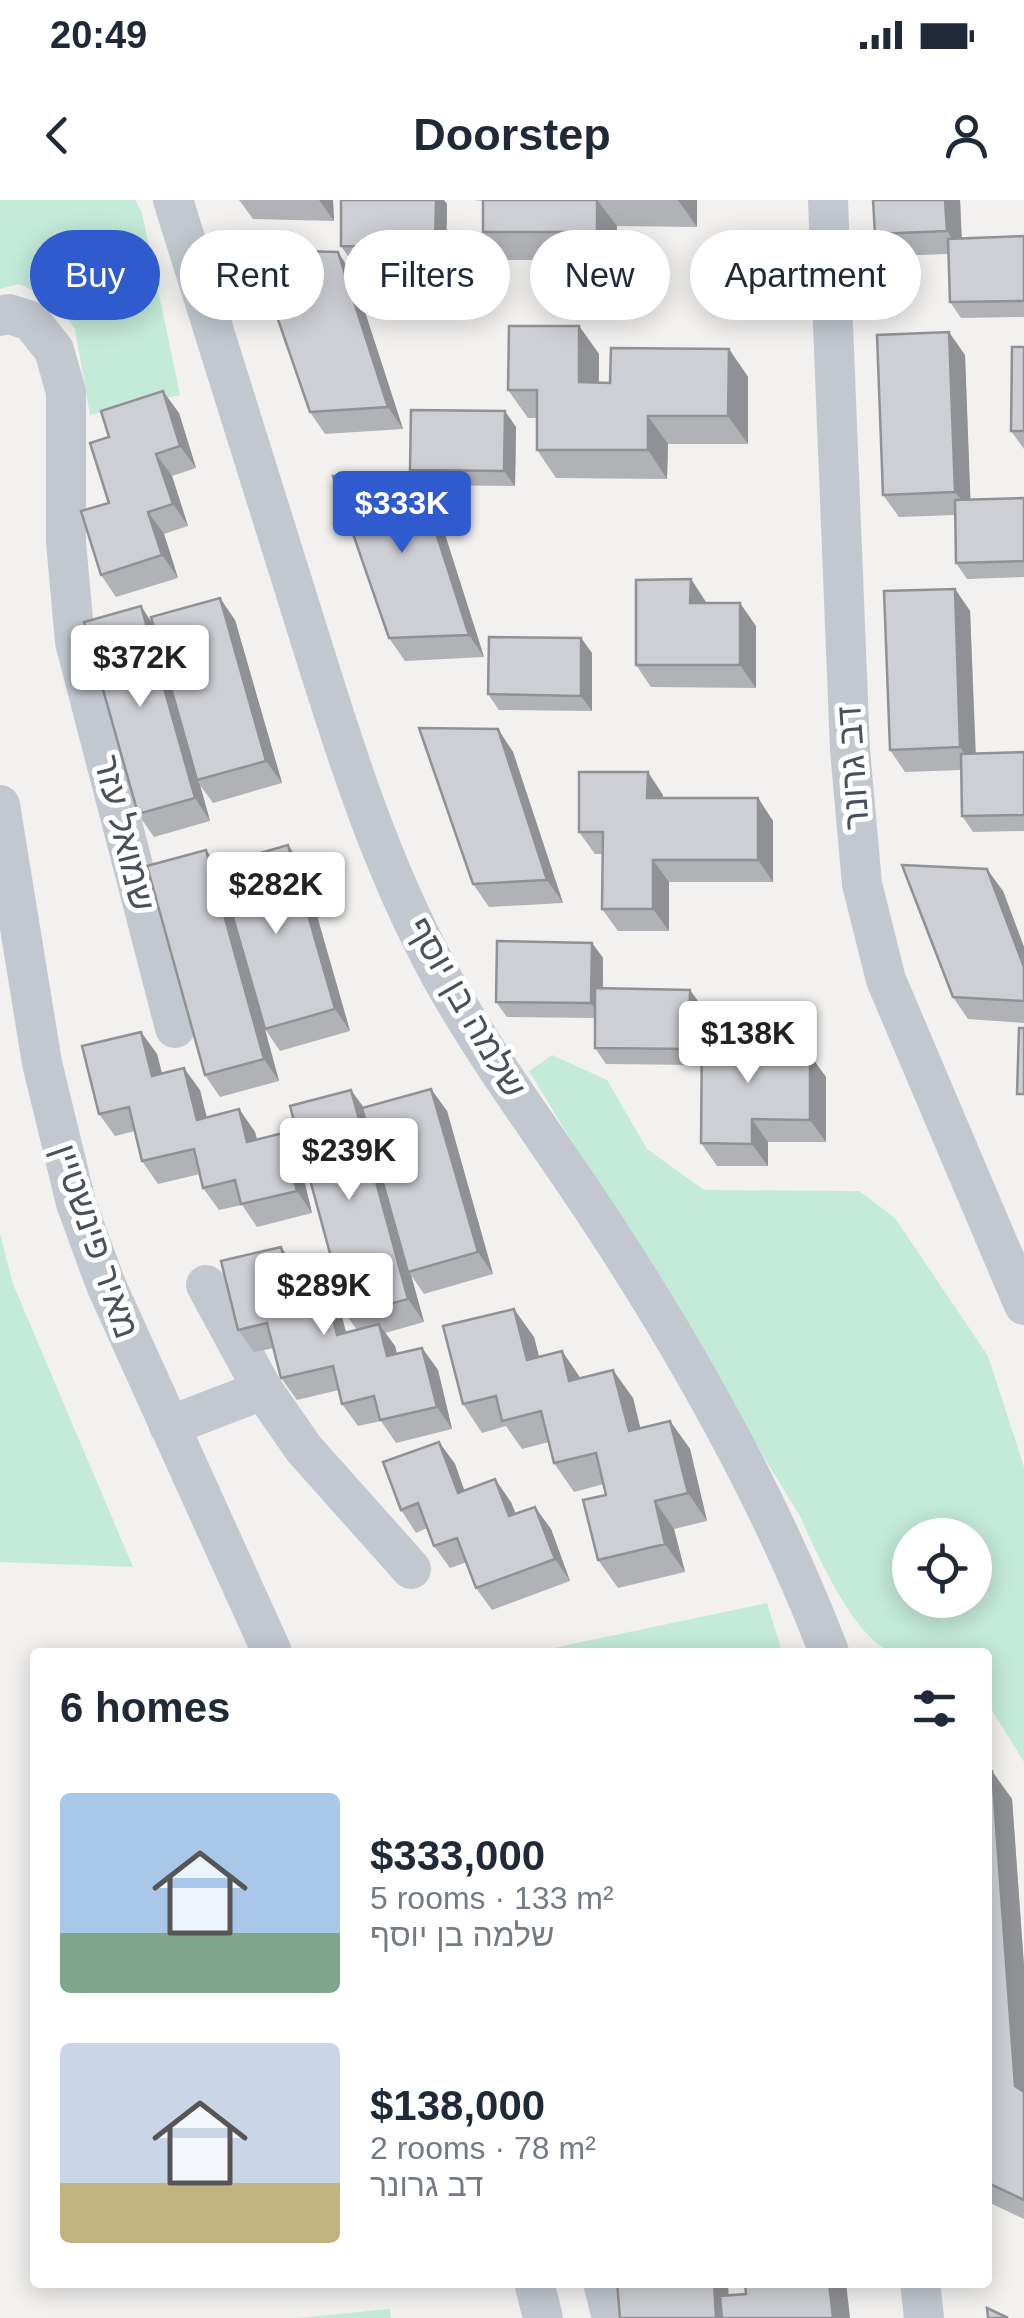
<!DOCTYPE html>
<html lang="en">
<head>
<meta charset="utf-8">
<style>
	:root { --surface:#fff; --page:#f6f6f7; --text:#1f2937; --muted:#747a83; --accent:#2f5bce }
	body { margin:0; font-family:Arial,"Noto Sans Hebrew",sans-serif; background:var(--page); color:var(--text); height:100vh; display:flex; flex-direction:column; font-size:38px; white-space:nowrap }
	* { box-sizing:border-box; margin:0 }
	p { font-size:32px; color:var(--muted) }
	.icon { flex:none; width:55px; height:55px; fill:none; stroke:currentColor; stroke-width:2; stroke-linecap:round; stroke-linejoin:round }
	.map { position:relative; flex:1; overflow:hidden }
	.details { position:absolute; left:30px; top:1448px; width:962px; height:640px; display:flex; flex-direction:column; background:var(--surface); border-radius:10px; box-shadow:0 5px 25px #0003 }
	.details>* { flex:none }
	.hud { position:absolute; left:30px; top:30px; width:965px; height:90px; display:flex; gap:20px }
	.fabs { position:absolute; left:892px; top:1318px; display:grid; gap:20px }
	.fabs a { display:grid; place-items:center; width:100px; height:100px; border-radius:50%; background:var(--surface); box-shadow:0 5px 25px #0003; font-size:50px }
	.price { position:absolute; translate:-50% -85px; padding:0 22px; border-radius:10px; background:#fff; color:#222; font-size:32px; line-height:65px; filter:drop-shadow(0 2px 5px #0008) }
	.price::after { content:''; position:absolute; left:50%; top:60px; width:30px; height:22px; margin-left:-15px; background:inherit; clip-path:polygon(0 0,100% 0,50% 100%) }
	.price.active { background:var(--accent); color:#fff }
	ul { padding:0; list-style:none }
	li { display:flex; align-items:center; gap:30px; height:250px; padding:0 30px }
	li span { display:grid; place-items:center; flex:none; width:280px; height:200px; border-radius:10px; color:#555 }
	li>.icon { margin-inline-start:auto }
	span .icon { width:120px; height:120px; fill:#fffc; stroke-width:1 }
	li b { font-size:42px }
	h2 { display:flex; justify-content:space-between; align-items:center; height:120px; padding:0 30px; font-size:42px }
	.chip { padding:0 35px; border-radius:45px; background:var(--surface); box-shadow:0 5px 25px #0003; font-size:35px; line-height:90px }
	.chip.active { background:var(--accent); color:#fff }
	.status { display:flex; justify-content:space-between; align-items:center; height:70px; padding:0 50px; background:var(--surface); direction:ltr }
	.status svg { height:28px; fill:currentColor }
	header { display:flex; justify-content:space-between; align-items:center; height:130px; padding:0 30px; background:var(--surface); font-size:45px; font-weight:600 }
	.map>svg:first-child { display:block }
	.green { fill:#c4ead9; fill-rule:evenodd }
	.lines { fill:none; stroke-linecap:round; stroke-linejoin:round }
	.minor { stroke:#c3c8d0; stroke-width:40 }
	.wall { fill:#b1b2b6 }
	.shaded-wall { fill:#909194 }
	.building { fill:#cecfd4; stroke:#909194; stroke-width:2.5 }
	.labels { text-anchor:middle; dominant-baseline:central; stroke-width:10; stroke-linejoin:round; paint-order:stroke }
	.street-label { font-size:35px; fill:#4a515c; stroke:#fff }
</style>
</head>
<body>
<div class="status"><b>20:49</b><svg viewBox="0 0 49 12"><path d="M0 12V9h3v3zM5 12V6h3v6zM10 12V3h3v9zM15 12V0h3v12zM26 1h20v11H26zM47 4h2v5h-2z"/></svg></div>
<header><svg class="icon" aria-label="back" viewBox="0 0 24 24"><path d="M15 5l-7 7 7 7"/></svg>Doorstep<svg class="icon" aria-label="person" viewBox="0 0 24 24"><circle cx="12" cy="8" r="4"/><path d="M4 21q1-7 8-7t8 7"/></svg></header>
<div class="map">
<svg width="1024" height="2118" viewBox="0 0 1024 2118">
	<rect width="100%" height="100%" fill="#f2f1f0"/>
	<g class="green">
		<path d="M0,0h135l7,13 38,182 -90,20 -15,-86 -21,-29 -35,-16 -19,5z"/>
		<path d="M552,855l55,25 40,69 57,41 155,1 36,27 93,138 36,111v295l-36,-58v-52c-20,0 -81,5 -95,0 -38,-11 -77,-100 -92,-134l-272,-447zM910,1335h65v65h-65z"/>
		<path d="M0,1034l13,50 120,283 -133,-5z"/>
		<path d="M767,1403l15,49h-248z"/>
		<path d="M390,2109l1,9h-94z"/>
	</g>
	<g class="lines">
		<g class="minor">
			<path d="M173,0c42,133 83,267 125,400 40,128 78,258 143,376 51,92 116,175 172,263 84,130 161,269 216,413"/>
			<path d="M828,0l22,550 12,134 24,96 138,325"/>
			<path d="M0,116l9,-2 22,7 23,29 12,42v150l9,100 100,386"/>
			<path d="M0,605l42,258 34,140 30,82 166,367"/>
			<path d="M206,1085l57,105 41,59 107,120"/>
			<path d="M169,1226l94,-36"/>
			<path d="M534,2082l9,36"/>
			<path d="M603,2082l9,36"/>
			<path d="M920,2082l4,36"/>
		</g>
	</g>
	<g class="wall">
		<path d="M239,0h94l1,21 -81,-2z"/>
		<path d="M473,0h224v27l-80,-1 -1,34h-114l-19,-28v-31z"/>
		<path d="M960,0l2,38 62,-1v80l-63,1 -11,-16 -2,-48 -58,2 -15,-22z"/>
		<path d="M447,4l-1,59 -94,-1 -11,-16z"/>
		<path d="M353,75l50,154 -78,5 -15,-22z"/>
		<path d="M579,126l20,28v29h11l119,-34 19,28v67h-80l-1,35 -111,-1 -19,-28v-32h-9l-20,-28z"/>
		<path d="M1024,147v102l-13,-18z"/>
		<path d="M965,155l5,145 54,-2v79l-57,2 -11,-16 -1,-48 -56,2 -16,-22z"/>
		<path d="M179,213l17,55 -24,8 16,50 -24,8 14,44 -62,19 -15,-22 8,-72z"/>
		<path d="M516,227l-1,59 -91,-1 10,15 50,157 -79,4 -16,-23 27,-161 -6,-7z"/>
		<path d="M691,379l15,24 50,23v62l-105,-1 -15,-22z"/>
		<path d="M955,389l15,22 6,143 48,-2v79l-51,1 -11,-16 -1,-46 -56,2 -15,-22z"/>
		<path d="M235,420l47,163 -69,20 -13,-18 10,36 -56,16 -16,-23 14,-191z"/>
		<path d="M581,438l11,15v58l-93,-1 -11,-16z"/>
		<path d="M498,529l15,23 50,151 -74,4 -16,-23z"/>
		<path d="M663,595v3h95l15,23v61h-104v49h-51l-16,-22v-55h-7l-16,-22z"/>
		<path d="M219,667h84l47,164 -70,20 -15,-22 14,52 -59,16 -15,-22z"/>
		<path d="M1003,691l21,56v76l-56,-4 -15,-22z"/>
		<path d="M592,743l11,15v31l98,16 -1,60 -94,-1 -11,-16v-30l-88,-1 -11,-15z"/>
		<path d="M761,830l16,25h33l16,22v65h-58v24h-51l-16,-23z"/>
		<path d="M141,832l16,22 5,19 38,17 6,28 33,-9 16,23 2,8 41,15 14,58 -55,14 -15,-22 -23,5 -16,-22 -3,-14 -42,10 -16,-23 -7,-30 -20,5 -16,-22z"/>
		<path d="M431,889l16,22 46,163 -69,20 -13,-19 13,47 -39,11 10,13 2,8 25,-6 16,22 14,59 -56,14 -15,-22 -23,5 -16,-22 -3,-14 -42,10 -16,-22 -7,-30 -20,4 -16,-22 59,-61 5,19 22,-6 15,23 7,27 11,-2 -10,-14 17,-208z"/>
		<path d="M534,1137l5,20 23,-6 18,27 53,20 7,30 30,-7 20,28 17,72 -33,8 11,43 -67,16 -20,-28 8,-65 -2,-11 -30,8 -20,-29 -5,-21 -27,7 -16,-23 -24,7 -19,-29z"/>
		<path d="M439,1242l16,22 9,26 47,12 5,12 35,15 19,52 -78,29 -16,-22 -9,-26 -17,6 -16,-22 -7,-18 -11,5 -15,-23z"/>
		<path d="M988,1569l24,30 12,167v253l-36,-17z"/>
	</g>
	<g class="shaded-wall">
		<path d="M319,0h14l1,21z"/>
		<path d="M436,0h8l3,4 -1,59 -11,-15z"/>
		<path d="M597,0l20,26 -1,34 -19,-28z"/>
		<path d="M678,0h19v27z"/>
		<path d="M945,0h15l2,53 -15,-22z"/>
		<path d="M338,52l15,23 50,154 -15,-22z"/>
		<path d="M579,126l20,28 -1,56 -19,-28z"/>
		<path d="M949,132l16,23 6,159 -16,-22z"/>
		<path d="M729,149l19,28v67l-20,-28z"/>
		<path d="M163,191l16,22 17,55 -16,-22z"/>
		<path d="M505,211l11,16 -1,59 -11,-15z"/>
		<path d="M648,216l20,28 -1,35 -19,-29z"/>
		<path d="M156,254l16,22 16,50 -15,-22z"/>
		<path d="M418,277l16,23 50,157 -15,-22z"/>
		<path d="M148,312l16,22 14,44 -16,-23z"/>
		<path d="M691,379l15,23v23l-16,-22z"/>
		<path d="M955,389l15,22 6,159 -16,-23z"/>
		<path d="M220,398l15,22 47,163 -16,-22z"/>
		<path d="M740,403l16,23v62l-16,-23z"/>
		<path d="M141,406l15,23 41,151 3,5 10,36 -15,-23z"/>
		<path d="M581,438l11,15v58l-11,-15z"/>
		<path d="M498,529l15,23 50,151 -16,-23z"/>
		<path d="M648,572l15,23v25l-16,-22z"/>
		<path d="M758,598l15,23v61l-15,-22z"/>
		<path d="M288,645l15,22 47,164 -15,-22z"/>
		<path d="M206,650l16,22 57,209 -15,-22z"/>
		<path d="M653,660l16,22v49l-16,-22z"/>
		<path d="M987,669l16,22 21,56v20z"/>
		<path d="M592,743l11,15 -1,60 -11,-15z"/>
		<path d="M690,790l11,15 -1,60 -11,-16z"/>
		<path d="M761,830l16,23 -1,24 -15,-22z"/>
		<path d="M141,832l16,22 11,44 -16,-22z"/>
		<path d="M810,855l16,22v65l-16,-22z"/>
		<path d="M184,868l16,22 13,52 -16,-22z"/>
		<path d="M431,889l16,22 46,163 -15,-22z"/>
		<path d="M351,890l16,22 41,160 3,3 13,47 -16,-23z"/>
		<path d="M239,909l16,23 8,32 -16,-22z"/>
		<path d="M752,919l16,23v24l-16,-22z"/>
		<path d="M283,933l15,22 14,58 -15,-22z"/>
		<path d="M281,1047l16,22 11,44 -16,-23z"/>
		<path d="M324,1082l15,23 13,52 -15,-22z"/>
		<path d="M514,1109l20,28 13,51 -20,-28z"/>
		<path d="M379,1124l16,22 7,32 -15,-22z"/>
		<path d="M422,1148l16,22 14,59 -15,-22z"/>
		<path d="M562,1151l19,28 -12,2z"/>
		<path d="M613,1170l20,28 15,61 -19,-28z"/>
		<path d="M670,1221l20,28 17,72 -19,-28z"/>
		<path d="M439,1242l16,22 18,51 -15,-22z"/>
		<path d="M495,1279l16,23 14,37 -16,-23z"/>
		<path d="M655,1301l19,28 11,43 -20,-28z"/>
		<path d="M535,1307l16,22 19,52 -15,-22z"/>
		<path d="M992,1571l20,28 12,167v133l-9,-13z"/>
		<path d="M714,2082l14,2 2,34h-14z"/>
		<path d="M829,2082h17l4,36h-17z"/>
	</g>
	<g class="building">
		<path d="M341,0h95l-1,48 -94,-2z"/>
		<rect x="483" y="0" width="114" height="32"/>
		<path d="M873,0h72l2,31 -72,3z"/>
		<path d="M1024,36v65l-74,1 -2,-63z"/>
		<path d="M254,50l84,2 50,155 -78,5z"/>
		<path d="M509,126h70v56l31,1 1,-35 118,1 -1,67h-80v34h-111v-60h-29z"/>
		<path d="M949,132l6,160 -72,3 -6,-160z"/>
		<path d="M1012,147h12v84h-13z"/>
		<path d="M163,191l17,55 -24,8 17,50 -25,8 14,43 -61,20 -20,-64 28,-8 -19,-60 19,-6 -8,-26z"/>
		<path d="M411,210l94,1 -1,60 -94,-1z"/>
		<path d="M333,276l85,1 51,158 -80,3z"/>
		<path d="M1024,298v63l-68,2 -1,-63z"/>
		<path d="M691,379l-1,24h50v62h-104v-85z"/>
		<path d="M955,389l5,158 -70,3 -6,-159z"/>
		<path d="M220,398l46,163 -69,19 -46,-163z"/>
		<path d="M141,406l54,192 -57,16 -54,-192z"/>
		<path d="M489,437l92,1v58l-93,-2z"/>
		<path d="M419,528l79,1 49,151 -74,4z"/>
		<path d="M1024,552v63l-62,1 -1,-62z"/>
		<path d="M579,572h69l-1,26h111v62h-105v49h-51l1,-77h-24z"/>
		<path d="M288,645l47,164 -70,20 -47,-164z"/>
		<path d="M206,650l58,209 -59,16 -58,-209z"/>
		<path d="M902,665l85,4 37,98v34l-71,-4z"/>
		<path d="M497,741l95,2 -1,60 -95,-1z"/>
		<path d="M595,788l95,2 -1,59 -94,-1z"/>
		<path d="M1019,828h5v66h-7z"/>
		<path d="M702,830h59v25h49v65l-58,-1v25l-51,-1z"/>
		<path d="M141,832l11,44 32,-8 13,52 42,-11 8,33 36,-9 14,58 -56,13 -6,-24 -32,8 -9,-39 -52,12 -13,-54 -30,7 -17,-68z"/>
		<path d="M431,889l47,163 -70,20 -46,-164z"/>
		<path d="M351,890l57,209 -61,17 -57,-210z"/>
		<path d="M281,1047l11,43 32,-8 13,53 42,-11 8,32 35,-8 15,59 -57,13 -6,-24 -32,8 -9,-38 -52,12 -14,-55 -29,7 -17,-69z"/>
		<path d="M514,1109l13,51 35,-9 7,30 44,-11 16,61 41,-10 18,72 -33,8 10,43 -67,16 -15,-60 23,-5 -10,-42 -42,10 -13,-52 -39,10 -6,-25 -33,8 -20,-78z"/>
		<path d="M439,1242l19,51 37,-14 14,37 26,-9 20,52 -79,29 -19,-50 -23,8 -16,-43 -17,7 -18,-48z"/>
		<path d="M988,1569l4,2 23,315 9,6v108l-36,-17z"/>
		<path d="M617,2082h97l2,36h-96z"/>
		<path d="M745,2082h84l4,36h-111l-2,-22 26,-2z"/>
		<path d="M987,2108l21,10h-20z"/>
	</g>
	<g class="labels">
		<g class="street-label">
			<text transform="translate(852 568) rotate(-94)">דב גרונר</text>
			<text transform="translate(125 633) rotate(76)">שמואל עזר</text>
			<text transform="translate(467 807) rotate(60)">שלמה בן יוסף</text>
			<text transform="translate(96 1041) rotate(71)">מאיר פינשטיין</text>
		</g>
	</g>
</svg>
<div class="fabs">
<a><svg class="icon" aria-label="locate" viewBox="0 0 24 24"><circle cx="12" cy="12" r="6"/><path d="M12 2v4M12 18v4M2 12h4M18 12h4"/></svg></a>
</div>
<b class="price active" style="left:402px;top:356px">$333K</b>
<b class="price" style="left:140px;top:510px">$372K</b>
<b class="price" style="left:276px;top:737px">$282K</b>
<b class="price" style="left:748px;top:886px">$138K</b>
<b class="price" style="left:349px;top:1003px">$239K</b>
<b class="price" style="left:324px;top:1138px">$289K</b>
<div class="hud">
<a class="chip active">Buy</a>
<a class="chip">Rent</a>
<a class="chip">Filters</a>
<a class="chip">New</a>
<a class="chip">Apartment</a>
</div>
<section class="details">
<h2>6 homes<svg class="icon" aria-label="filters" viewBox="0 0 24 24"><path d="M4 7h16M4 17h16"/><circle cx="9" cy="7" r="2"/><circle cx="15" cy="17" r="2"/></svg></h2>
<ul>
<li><span style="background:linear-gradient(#a9c7e8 70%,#7fa58c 0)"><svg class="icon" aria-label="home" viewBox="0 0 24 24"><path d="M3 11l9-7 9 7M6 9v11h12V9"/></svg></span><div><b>$333,000</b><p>5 rooms · 133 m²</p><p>שלמה בן יוסף</p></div></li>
<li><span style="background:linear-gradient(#c9d6e8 70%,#c2b280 0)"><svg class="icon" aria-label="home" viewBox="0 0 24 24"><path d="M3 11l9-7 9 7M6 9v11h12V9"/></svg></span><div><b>$138,000</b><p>2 rooms · 78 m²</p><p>דב גרונר</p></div></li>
</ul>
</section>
</div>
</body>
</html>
